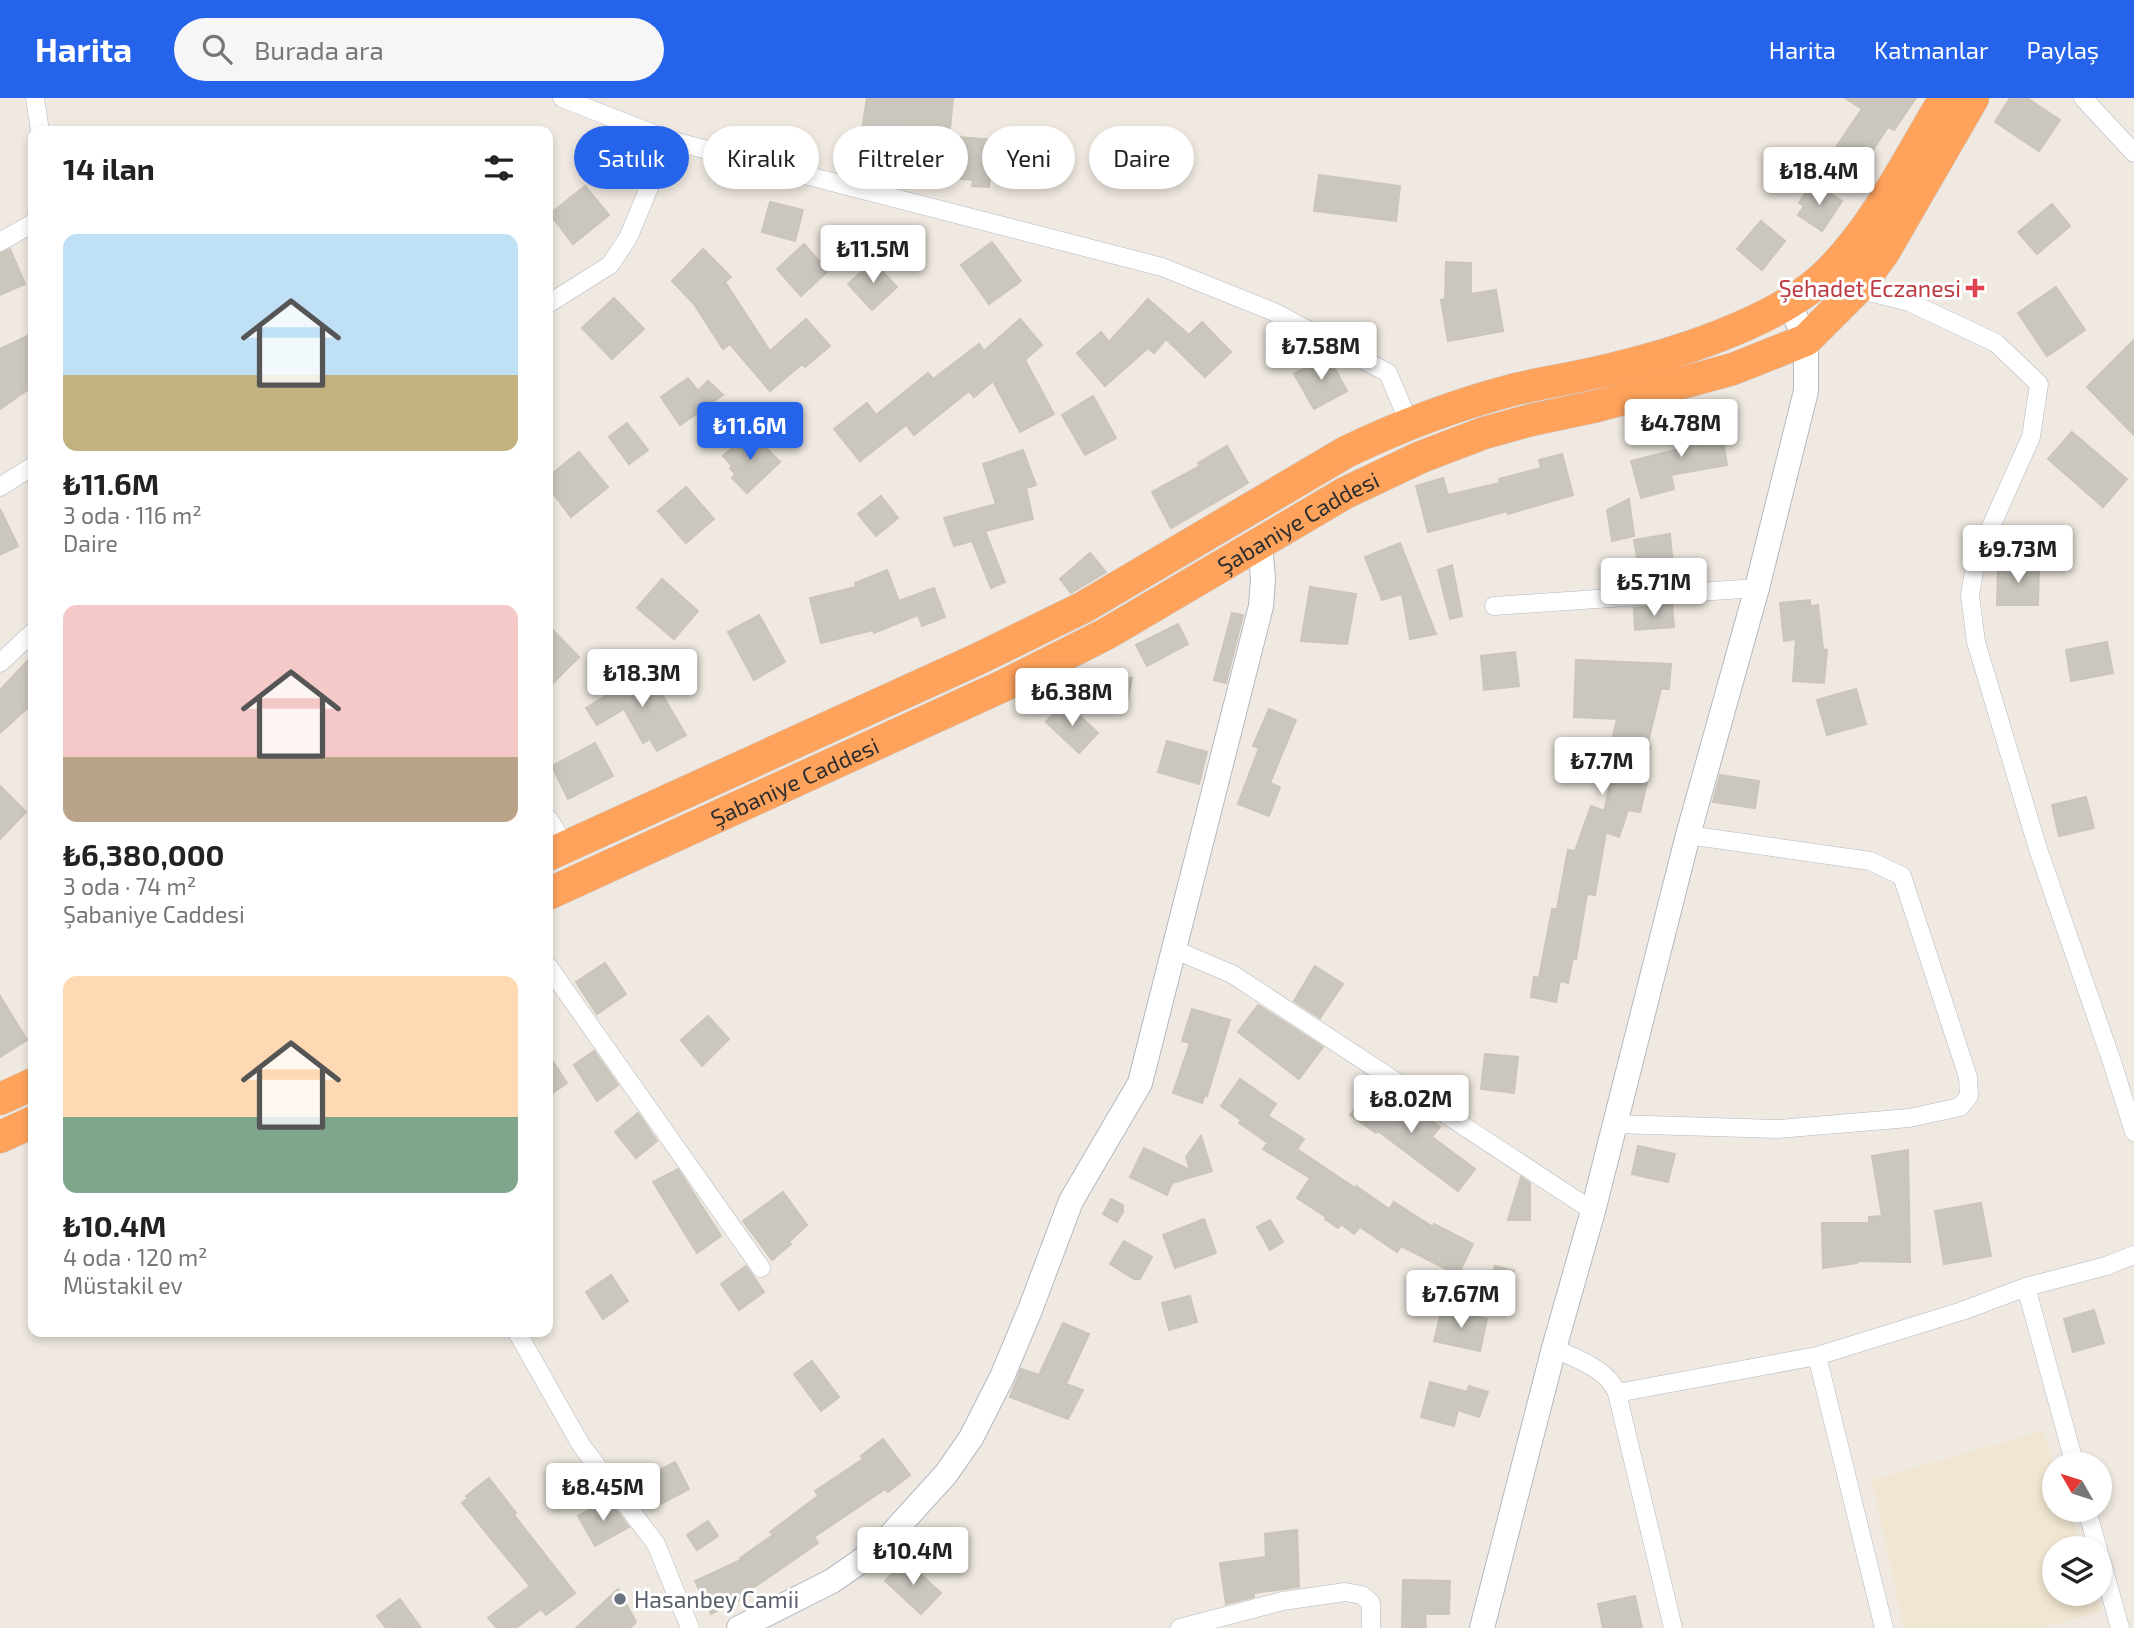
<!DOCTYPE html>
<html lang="tr">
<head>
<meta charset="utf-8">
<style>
	:root { --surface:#fff; --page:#f6f6f6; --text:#222; --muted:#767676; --accent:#2563eb }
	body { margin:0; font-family:"Exo 2",sans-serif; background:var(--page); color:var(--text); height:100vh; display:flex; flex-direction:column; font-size:26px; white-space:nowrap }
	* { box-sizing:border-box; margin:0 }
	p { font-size:23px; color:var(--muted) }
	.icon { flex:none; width:38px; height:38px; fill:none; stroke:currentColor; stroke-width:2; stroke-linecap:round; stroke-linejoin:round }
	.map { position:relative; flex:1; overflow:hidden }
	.sheet { position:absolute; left:28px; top:28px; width:525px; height:1211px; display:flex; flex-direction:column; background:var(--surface); border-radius:14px; box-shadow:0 4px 10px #0003 }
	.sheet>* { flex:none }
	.hud { position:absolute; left:574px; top:28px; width:665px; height:63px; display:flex; gap:14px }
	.needle { width:46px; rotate:309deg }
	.tools { position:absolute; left:2042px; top:1354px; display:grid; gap:14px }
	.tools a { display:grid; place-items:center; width:70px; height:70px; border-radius:50%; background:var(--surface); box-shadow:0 4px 10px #0003; font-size:35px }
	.price { position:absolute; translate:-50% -60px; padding:0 16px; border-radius:7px; background:#fff; color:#222; font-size:23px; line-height:46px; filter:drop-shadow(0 2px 4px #0008) }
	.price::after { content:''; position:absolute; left:50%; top:42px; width:21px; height:16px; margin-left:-10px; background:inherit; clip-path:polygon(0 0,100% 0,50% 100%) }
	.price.active { background:var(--accent); color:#fff }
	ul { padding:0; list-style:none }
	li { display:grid; align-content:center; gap:14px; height:371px; padding:0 35px }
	li span { display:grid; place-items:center; height:217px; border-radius:14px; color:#555 }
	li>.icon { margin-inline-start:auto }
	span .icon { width:126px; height:126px; fill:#fffc; stroke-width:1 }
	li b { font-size:30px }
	h2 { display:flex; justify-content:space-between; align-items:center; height:84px; padding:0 35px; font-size:30px }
	.chip { padding:0 24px; border-radius:32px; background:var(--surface); box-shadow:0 4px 10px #0003; font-size:24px; line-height:63px }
	.chip.active { background:var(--accent); color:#fff }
	header { display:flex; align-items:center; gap:42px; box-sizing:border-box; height:98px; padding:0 35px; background:var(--accent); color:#fff }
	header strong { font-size:33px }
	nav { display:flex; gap:38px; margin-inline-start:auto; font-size:24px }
	.search { width:490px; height:63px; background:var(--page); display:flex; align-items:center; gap:18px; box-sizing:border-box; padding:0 24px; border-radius:38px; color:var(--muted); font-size:26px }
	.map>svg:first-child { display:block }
	.education { fill:#f0e6d1 }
	.building { fill:#cbc7bf; stroke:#cbc5ba; stroke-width:2 }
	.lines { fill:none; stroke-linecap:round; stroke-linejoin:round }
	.street-casing { stroke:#b4b7c1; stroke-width:19 }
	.secondary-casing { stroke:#b4b7c1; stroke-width:26 }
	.highway-casing { stroke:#c9c9c9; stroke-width:33 }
	.street { stroke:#fff; stroke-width:18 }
	.secondary { stroke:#fff; stroke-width:24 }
	.highway { stroke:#ffa35c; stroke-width:32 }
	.health-dot { fill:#e0444e; stroke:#fff; stroke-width:2.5 }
	.worship-dot { fill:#6b7280; stroke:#fff; stroke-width:2.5 }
	.labels { text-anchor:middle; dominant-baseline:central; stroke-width:6; stroke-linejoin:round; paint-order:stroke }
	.health-label { font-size:23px; fill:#be3a42; stroke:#fff; text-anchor:end }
	.street-label { font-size:23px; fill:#2e2e2e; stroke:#fff }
	.worship-label { font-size:23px; fill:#5b616d; stroke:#fff; text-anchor:start }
</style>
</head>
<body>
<header>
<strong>Harita</strong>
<div class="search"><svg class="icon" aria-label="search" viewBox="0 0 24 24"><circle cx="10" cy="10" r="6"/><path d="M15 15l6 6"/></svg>Burada ara</div>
<nav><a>Harita</a><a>Katmanlar</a><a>Paylaş</a></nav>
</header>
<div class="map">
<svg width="2134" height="1530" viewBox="0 0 2134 1530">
	<rect width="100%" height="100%" fill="#efe9e1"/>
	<path class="education" d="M2043,1333l11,35v44h15l12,39h-27v45h42l5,18 -60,16h-137l-32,-148z"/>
	<g class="building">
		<path d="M867,0h86l-3,30 -40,-2 -3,18 -46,-8z"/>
		<path d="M1845,0h71l-22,32 -6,-3 -29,44 -27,-18 30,-44z"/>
		<path d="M2010,0h17l33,22 -21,31 -44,-29z"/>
		<path d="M947,38l47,4 -5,47 -17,-1 1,-6 -30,-3z"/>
		<path d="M1319,77l81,11 -4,35 -82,-10z"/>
		<path d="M1818,87l24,16 -20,30 -24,-16 6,-9 -5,-3 8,-12 5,3z"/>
		<path d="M585,88l24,29 -36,29 -23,-30z"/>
		<path d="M770,104l33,8 -8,31 -33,-9z"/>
		<path d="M2052,106l18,22 -33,28 -19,-22z"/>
		<path d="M1761,123l24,20 -23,29 -25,-21z"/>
		<path d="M992,144l29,39 -32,23 -28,-39z"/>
		<path d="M804,146l24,27 -27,25 -24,-27z"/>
		<path d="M10,151l15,35 -25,11v-42z"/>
		<path d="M703,151l28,28 -6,5 45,69 36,-32 24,27 -25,21 -3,-3 -32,27 -40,-47 -7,5 -29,-45 -22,-23z"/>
		<path d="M873,163l24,26 -25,23 -24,-26z"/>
		<path d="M1446,164l25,1v31l25,-4 7,41 -55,10 -7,-41 4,-1z"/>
		<path d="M2056,189l29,43 -38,26 -29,-43z"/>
		<path d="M614,200l30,31 -32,30 -30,-31z"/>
		<path d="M1148,201l41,36 13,-13 29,30 -26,25 -39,-38 -12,14 -6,-5 -43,38 -28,-33 24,-21 8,10z"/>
		<path d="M1020,221l22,26 -17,15 29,54 -34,18 -27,-51 -19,16 -5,-6 -55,44 -8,-10 -46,36 -26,-32 33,-26 9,12 52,-42 5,6 46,-35 5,7z"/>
		<path d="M33,235v53l-33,23v-60z"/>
		<path d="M2134,242v95l-47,-48z"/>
		<path d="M1328,258l19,35 -33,18 -20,-35z"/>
		<path d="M688,280l10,13 10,-10 15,14 -43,30 -19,-28z"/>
		<path d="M1093,298l23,42 -31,17 -23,-40z"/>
		<path d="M1720,323l7,44 -56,10 3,14 -33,9 -10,-37 56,-14 -6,-20z"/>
		<path d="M627,325l21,27 -19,14 -20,-27z"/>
		<path d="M750,333l30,31 -33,31 -15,-15 3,-4 -5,-6 2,-2 -9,-10z"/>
		<path d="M2072,334l55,47 -24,28 -55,-48z"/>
		<path d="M1227,348l21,37 -77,45 -19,-36 48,-26 -2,-3z"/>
		<path d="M1023,352l13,35 -10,3 7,31 -48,12 20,51 -14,6 -19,-47 -18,5 -10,-28 52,-14 -13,-40z"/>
		<path d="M579,354l29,35 -37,30 -23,-30v-10z"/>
		<path d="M1562,356l11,41 -65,19v-3l-80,21 -12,-46 27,-8 5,17 52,-12 -1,-4 42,-11 -2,-8z"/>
		<path d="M686,389l28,32 -28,24 -28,-32z"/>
		<path d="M881,398l17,22 -22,18 -18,-22z"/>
		<path d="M1629,401l5,37 -22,5 -5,-31z"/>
		<path d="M0,411l18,37 -18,9z"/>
		<path d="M1670,436l3,33 -33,6 -6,-33z"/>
		<path d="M1400,445l17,43 19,48 -26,5 -8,-45 -20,6 -17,-43z"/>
		<path d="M1090,455l16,19 -35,21 -11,-14z"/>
		<path d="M1452,467l10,51 -12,3 -12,-49z"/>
		<path d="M1998,467h41l-1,40h-41z"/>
		<path d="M887,472l12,31 35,-13 11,29 -23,9 -4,-11 -44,18 -1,-3 -52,13 -11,-45 46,-11 -1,-4z"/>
		<path d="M662,481l36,32 -24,28 -37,-31z"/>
		<path d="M1310,489l46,7 -9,50 -46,-3z"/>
		<path d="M1810,502v6l8,-1 5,44 4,1 -3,33 -31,-2 3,-42 -12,2 -4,-38z"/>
		<path d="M1672,507l2,22 -39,3 -1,-22z"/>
		<path d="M1232,515l11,2 -17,68 -12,-3z"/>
		<path d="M759,517l26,47 -31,18 -26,-48z"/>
		<path d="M1178,526l10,20 -41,22 -11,-21z"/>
		<path d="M548,527l31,32 -31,31z"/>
		<path d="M2107,544l6,31 -42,8 -5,-31z"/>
		<path d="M1515,554l4,34 -35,4 -3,-34z"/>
		<path d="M33,557v48l-33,30v-43z"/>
		<path d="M1576,562l95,4 -2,25h-8l-14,57 3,1 -8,34 5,2 -7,29 -12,-2 -9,27 -13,-5 -11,63 -8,-1 -11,65 -3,-1 -5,25 -8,-2 -4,21 -25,-5 3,-20 5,1 13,-69h5l11,-59 7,1 16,-45 13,5 10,-43 -8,-2 11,-47 -43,-2z"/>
		<path d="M656,567l11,17 -9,6 28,47 -29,16 -7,-12 -7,4 -19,-34 -27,16 -11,-17z"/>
		<path d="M1104,575l28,5 -7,34 -28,-6z"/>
		<path d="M1856,591l10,35 -39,11 -10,-35z"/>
		<path d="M1065,604l33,31 -19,20 -33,-31z"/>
		<path d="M1269,611l27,11 -26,63 10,4 -11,29 -31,-12 21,-56 -6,-2z"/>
		<path d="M1167,643l40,11 -8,32 -41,-12z"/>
		<path d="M595,645l18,33 -45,23 -16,-33z"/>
		<path d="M1720,677l39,6 -4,27 -42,-6z"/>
		<path d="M0,688l26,26 -26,27z"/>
		<path d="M2086,699l8,31 -35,8 -7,-31z"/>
		<path d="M605,865l21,31 -29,20 -21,-32z"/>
		<path d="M1315,868l28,18 -23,34 -26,-17z"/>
		<path d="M0,898l27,44 -27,17z"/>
		<path d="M1258,907l65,42 -24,32 -61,-47z"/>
		<path d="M1192,911l38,11 -23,76 -2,-1 -3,8 -29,-10 17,-50 -8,-2z"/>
		<path d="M708,918l21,23 -27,27 -21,-26z"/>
		<path d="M594,953l24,34 -21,16 -23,-36z"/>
		<path d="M548,956l19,29 -19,13z"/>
		<path d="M1485,956l33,3 -4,36 -33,-4z"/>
		<path d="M1240,981l36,25 -8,12 36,23 -7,10 58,39 1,-2 33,23 5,-7 39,25 1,-3 39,20 -15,31 -57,-29 -4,6 -37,-25 -6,7 -13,-10 -3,4 -13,-9 1,-2 -29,-19 13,-20 -47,-29 5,-6 -29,-20 2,-3 -20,-14z"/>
		<path d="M1373,985l39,28 3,-4 25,20 -8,10 43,32 -17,22 -80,-60 -2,2 -26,-18z"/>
		<path d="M638,1015l19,28 -21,17 -21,-26z"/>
		<path d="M1201,1038l11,35 -40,12 -5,12 -37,-18 14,-29 46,22 -4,-13z"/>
		<path d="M1638,1048l37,8 -7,28 -36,-8z"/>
		<path d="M1908,1052l2,112 -53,-1v2l-34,5 -1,-45h47v-6l13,-1 -10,-60z"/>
		<path d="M678,1071l43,67 -24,17 -44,-71z"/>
		<path d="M1521,1079l9,6v37h-22z"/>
		<path d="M783,1094l24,33 -18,17 2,2 -19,16 -29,-39z"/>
		<path d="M1111,1101l12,6v7l-6,10 -14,-8z"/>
		<path d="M1981,1105l10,53 -47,8 -9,-53z"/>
		<path d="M1204,1121l12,34 -41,15 -12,-33z"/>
		<path d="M1270,1122l13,22 -13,8 -13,-23z"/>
		<path d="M1124,1143l28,16 -12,22h-6l-24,-15z"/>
		<path d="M746,1168l18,26 -25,18 -18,-26z"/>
		<path d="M1495,1168l19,5 -10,32 -18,-5z"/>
		<path d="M611,1177l17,26 -25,18 -17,-27z"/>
		<path d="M1190,1198l7,26 -28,8 -7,-27z"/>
		<path d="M1442,1210l45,11 -7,32 -46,-10z"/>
		<path d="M2094,1212l10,33 -31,9 -9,-33z"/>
		<path d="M1063,1225l26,11 -23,50 17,6 -15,29 -58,-22 11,-28 18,6z"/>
		<path d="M812,1263l27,36 -18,14 -27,-37z"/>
		<path d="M1430,1284l37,10 2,-6 19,6 -9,25 -21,-7 -4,16 -33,-9z"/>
		<path d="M883,1341l27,36 -22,17 -3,-3 -71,48 4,6 -68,47 2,4 -41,20 -16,-33 46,-21 -1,-2 33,-23 -3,-3 48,-36 -3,-5 48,-32 -2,-3z"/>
		<path d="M675,1364l14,27 -28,15 -15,-27z"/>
		<path d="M489,1380l27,35 -2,2 61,78 -29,22 -5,-6 -25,19h-19l-9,-10 42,-32 -68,-83 6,-5 -2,-2z"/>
		<path d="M608,1402l21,27 -34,19 -17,-30z"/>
		<path d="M708,1423l10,15 -21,14 -10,-15z"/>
		<path d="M1297,1432l2,57 -45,6v4l-28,7 -6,-41 46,-6 -1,-23z"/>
		<path d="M905,1462l36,33 -20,21 -36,-33z"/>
		<path d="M1403,1482l47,1 -1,33h-24l1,14h-24z"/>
		<path d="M618,1491l18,33 -6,6h-54z"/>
		<path d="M1635,1498l7,32h-39l-5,-24z"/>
		<path d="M400,1501l21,29h-35l-9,-12z"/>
	</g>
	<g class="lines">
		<g class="street-casing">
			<g id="street">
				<path d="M35,0l5,33"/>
				<path d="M562,0l107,42 493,127 112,45 114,61 22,52"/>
				<path d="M2083,0l51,55"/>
				<path d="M0,144l33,-19"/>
				<path d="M1831,172l26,19 52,13 87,41 43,41 -8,53 -55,123 -6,35 6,47 62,207 74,213 22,70"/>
				<path d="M548,206l62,-39 18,-27 41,-98"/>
				<path d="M0,389l33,-21"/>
				<path d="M1494,508l263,-18"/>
				<path d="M0,565l33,-31"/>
				<path d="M548,720l18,29"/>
				<path d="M1173,851l59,25 361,237"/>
				<path d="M548,868l213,302"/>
				<path d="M1616,1026l161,5 132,-11 51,-11 9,-11 -1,-19 -66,-201 -32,-15 -182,-26"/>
				<path d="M2026,1189l80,-21 28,-11"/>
				<path d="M517,1234l64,113 75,99 34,84"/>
				<path d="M1554,1250c22,11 53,20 63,45l200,-37 145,-45 64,-24 49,178"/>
				<path d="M1817,1258l67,272"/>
				<path d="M1617,1295l56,235"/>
				<path d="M2087,1412l11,39"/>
				<path d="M2100,1458l20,72"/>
				<path d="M1180,1530l103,-27 62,-9 17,3 9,8v25"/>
			</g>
		</g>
		<g class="secondary-casing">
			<g id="secondary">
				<path d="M739,1530l93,-47 46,-32 68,-75 25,-36 31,-61 28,-67 41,-109 69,-118 121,-477 2,-27 -3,-36"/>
				<path d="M1482,1530l72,-280 39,-137 95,-376 69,-247 49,-197v-51l-17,-37"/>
			</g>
		</g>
		<g class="highway-casing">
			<g id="highway">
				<path d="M548,757l430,-196 106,-52 262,-155c54,-26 112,-48 170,-63 25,-6 52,-10 78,-16 72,-16 184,-49 236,-102 48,-49 80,-115 115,-173"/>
				<path id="s1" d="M548,796l457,-209 101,-51 239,-141 76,-36 63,-24 47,-13 66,-14 136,-37 73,-29 51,-51 27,-37 89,-154"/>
				<path d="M0,1001l33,-15"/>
				<path d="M0,1039l33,-15"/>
			</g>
		</g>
		<use href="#street" class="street"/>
		<use href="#secondary" class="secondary"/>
		<use href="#highway" class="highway"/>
	</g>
	<path class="health-dot" d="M1971.5 179.5h7v7h7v7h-7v7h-7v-7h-7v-7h7z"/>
	<circle class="worship-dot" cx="620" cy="1501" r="7"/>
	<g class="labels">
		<g class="health-label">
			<text x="1961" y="190">Şehadet Eczanesi</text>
		</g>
		<g class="street-label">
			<text stroke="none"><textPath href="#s1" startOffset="838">Şabaniye Caddesi</textPath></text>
			<text stroke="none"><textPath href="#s1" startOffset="271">Şabaniye Caddesi</textPath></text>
		</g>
		<g class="worship-label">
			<text x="634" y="1501">Hasanbey Camii</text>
		</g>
	</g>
</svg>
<div class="tools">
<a><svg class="needle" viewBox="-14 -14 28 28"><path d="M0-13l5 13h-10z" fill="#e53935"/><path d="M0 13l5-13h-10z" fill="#767676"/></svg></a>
<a><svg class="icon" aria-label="layers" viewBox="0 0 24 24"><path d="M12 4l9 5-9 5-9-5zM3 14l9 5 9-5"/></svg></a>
</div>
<b class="price" style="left:1819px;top:109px">₺18.4M</b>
<b class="price" style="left:873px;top:187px">₺11.5M</b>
<b class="price" style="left:1321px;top:284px">₺7.58M</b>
<b class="price" style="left:1681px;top:361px">₺4.78M</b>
<b class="price active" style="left:750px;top:364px">₺11.6M</b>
<b class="price" style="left:2018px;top:487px">₺9.73M</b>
<b class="price" style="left:1654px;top:520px">₺5.71M</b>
<b class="price" style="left:642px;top:611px">₺18.3M</b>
<b class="price" style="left:1072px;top:630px">₺6.38M</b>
<b class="price" style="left:1602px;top:699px">₺7.7M</b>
<b class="price" style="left:1411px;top:1037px">₺8.02M</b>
<b class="price" style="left:1461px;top:1232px">₺7.67M</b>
<b class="price" style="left:603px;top:1425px">₺8.45M</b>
<b class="price" style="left:913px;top:1489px">₺10.4M</b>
<div class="hud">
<a class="chip active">Satılık</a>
<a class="chip">Kiralık</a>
<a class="chip">Filtreler</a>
<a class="chip">Yeni</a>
<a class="chip">Daire</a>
</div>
<section class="sheet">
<h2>14 ilan<svg class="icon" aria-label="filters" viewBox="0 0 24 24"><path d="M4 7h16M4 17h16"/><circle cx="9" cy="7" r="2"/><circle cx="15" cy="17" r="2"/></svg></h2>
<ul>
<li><span style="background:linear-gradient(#bfe0f5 65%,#c2b280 0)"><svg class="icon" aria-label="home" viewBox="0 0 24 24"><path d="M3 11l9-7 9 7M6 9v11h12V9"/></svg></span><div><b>₺11.6M</b><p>3 oda · 116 m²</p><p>Daire</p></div></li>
<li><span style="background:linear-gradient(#f6c9c9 70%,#b9a48a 0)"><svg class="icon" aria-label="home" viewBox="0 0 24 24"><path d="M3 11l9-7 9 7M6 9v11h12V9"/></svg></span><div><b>₺6,380,000</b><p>3 oda · 74 m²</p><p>Şabaniye Caddesi</p></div></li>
<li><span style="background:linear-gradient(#ffd9b3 65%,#7fa58c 0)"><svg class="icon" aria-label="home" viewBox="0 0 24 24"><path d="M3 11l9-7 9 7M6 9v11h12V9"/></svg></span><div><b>₺10.4M</b><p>4 oda · 120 m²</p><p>Müstakil ev</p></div></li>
</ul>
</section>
</div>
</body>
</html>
